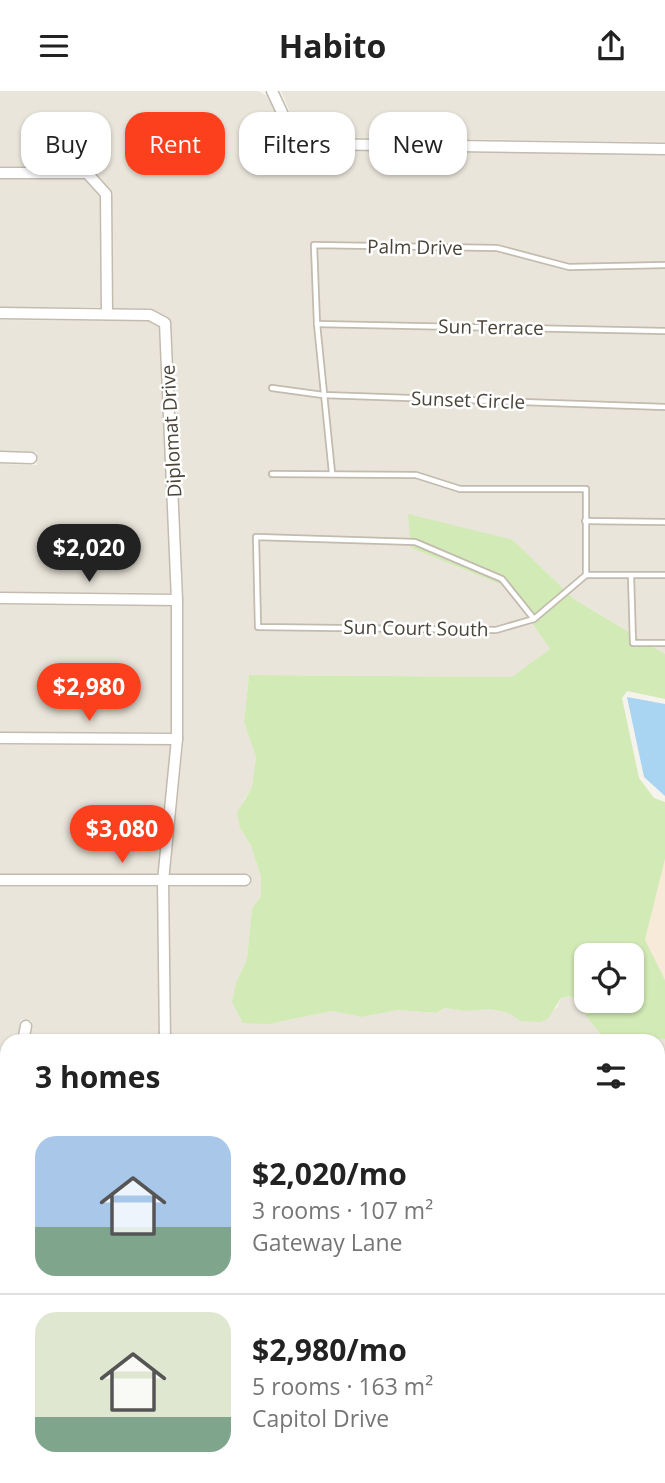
<!DOCTYPE html>
<html lang="en">
<head>
<meta charset="utf-8">
<style>
	:root { --surface:#fff; --page:#f6f6f6; --text:#222; --muted:#767676; --line:#e0e0e0; --accent:#fc3f1d }
	body { margin:0; font-family:"Open Sans",sans-serif; background:var(--page); color:var(--text); height:100vh; display:flex; flex-direction:column; font-size:26px; white-space:nowrap }
	* { box-sizing:border-box; margin:0 }
	p { font-size:23px; color:var(--muted) }
	.icon { flex:none; width:38px; height:38px; fill:none; stroke:currentColor; stroke-width:2; stroke-linecap:round; stroke-linejoin:round }
	.map { position:relative; flex:1; overflow:hidden }
	.details { position:absolute; left:0px; top:943px; width:665px; height:450px; display:flex; flex-direction:column; background:var(--surface); border-radius:21px 21px 0 0; box-shadow:0 2px 5px #0004 }
	.details>* { flex:none }
	.top-card { position:absolute; left:21px; top:21px; width:623px; height:63px; display:flex; gap:14px }
	.fabs { position:absolute; left:574px; top:852px; display:grid; gap:14px }
	.fabs a { display:grid; place-items:center; width:70px; height:70px; border-radius:14px; background:var(--surface); box-shadow:0 2px 5px #0004; font-size:35px }
	.price { position:absolute; translate:-50% -60px; padding:0 16px; border-radius:24px; background:var(--accent); color:#fff; font-size:23px; line-height:46px; filter:drop-shadow(0 2px 4px #0008) }
	.price::after { content:''; position:absolute; left:50%; top:42px; width:21px; height:16px; margin-left:-10px; background:inherit; clip-path:polygon(0 0,100% 0,50% 100%) }
	.price.current { background:#222; color:#fff }
	ul { padding:0; list-style:none }
	li { display:flex; align-items:center; gap:21px; height:175px; padding:0 35px }
	li+li { border-top:2px solid var(--line) }
	li span { display:grid; place-items:center; flex:none; width:196px; height:140px; border-radius:21px; color:#555 }
	li>.icon { margin-inline-start:auto }
	span .icon { width:84px; height:84px; fill:#fffc; stroke-width:1 }
	li b { font-size:30px }
	h2 { display:flex; justify-content:space-between; align-items:center; height:84px; padding:0 35px; font-size:30px }
	.chip { padding:0 24px; border-radius:21px; background:var(--surface); box-shadow:0 2px 5px #0004; font-size:24px; line-height:63px }
	.chip.current { background:var(--accent); color:#fff }
	header { display:flex; justify-content:space-between; align-items:center; height:91px; padding:0 35px; background:var(--surface); font-size:32px; font-weight:700 }
	.map>svg:first-child { display:block }
	.residential { fill:#eae5da }
	.commercial { fill:#f7ead8 }
	.green { fill:#d2eab5; fill-rule:evenodd }
	.water { fill:#a9d4f2 }
	.lines { fill:none; stroke-linecap:round; stroke-linejoin:round }
	.lane-casing { stroke:#c2bbae; stroke-width:8 }
	.street-casing { stroke:#c2bbae; stroke-width:13 }
	.lane { stroke:#fff; stroke-width:4.5 }
	.street { stroke:#fff; stroke-width:10 }
	.labels { text-anchor:middle; dominant-baseline:central; stroke-width:5; stroke-linejoin:round; paint-order:stroke }
	.street-label { font-size:19px; fill:#4b4439; stroke:#fff }
</style>
</head>
<body>
<header><svg class="icon" aria-label="menu" viewBox="0 0 24 24"><path d="M4 6h16M4 12h16M4 18h16"/></svg>Habito<svg class="icon" aria-label="share" viewBox="0 0 24 24"><path d="M12 15V3M7 8l5-5 5 5M5 13v7h14v-7"/></svg></header>
<div class="map">
<svg width="665" height="1392" viewBox="0 0 665 1392">
	<rect width="100%" height="100%" fill="#f6f3ec"/>
	<g class="residential">
		<path d="M0,0h258l13,7 18,41 20,11 356,5v499l-91,-55 -61,-59 -102,8 96,39 43,62 -37,28 -264,-2 -5,47 12,35 -4,30 -9,14 -3,27 11,18 10,31v19l-9,13 -5,50 -11,24 33,41 63,-13 30,6 36,-7 38,3 9,-5 19,3 27,-2 17,4 13,8 36,-13 4,-10 11,-2 28,38 65,5v50l-7,-1v-47h-488l-1,-154 81,-1v-12h-80l13,-129v-152l-12,-271 -3,-5 -18,-9h-37l-2,-114 -20,-25 -91,-3z"/>
		<path d="M281,0h384v51l-355,-5 -13,-8z"/>
		<path d="M0,88h85l15,18 1,110h-101z"/>
		<path d="M0,229l149,1 11,6 11,266 -171,-1v-128l37,1v-13l-37,-1z"/>
		<path d="M0,514l171,1v126h-171z"/>
		<path d="M0,654h171l-13,129h-158z"/>
		<path d="M0,796h158l1,154h-130l3,-20 -11,-2 -4,22h-10v55l-7,38z"/>
		<path d="M658,1010l7,2v161l-7,-1z"/>
		<path d="M0,1064l7,1v66l-7,-1z"/>
		<rect x="658" y="1186" width="7" height="152"/>
		<path d="M0,1262l7,4v80l-7,-3z"/>
		<path d="M658,1351h7v41h-501v-6h494z"/>
		<path d="M30,1386h122l1,6h-124z"/>
	</g>
	<path class="commercial" d="M665,768v121l-20,-39z"/>
	<path class="green" d="M408,423l105,26 61,59 91,55v45l-38,-8 -5,7 17,80 15,20 11,4v57l-20,81 20,40v59l-65,-5 -29,-38 -10,2 -13,21 -8,3 -19,-1 -13,-8 -17,-4 -27,2 -19,-3 -9,5 -38,-3 -36,7 -30,-6 -63,13 -26,-1 -11,-21 4,-19 11,-24 5,-50 9,-13v-19l-10,-31 -11,-18 -3,-15 15,-26 4,-30 -12,-35 5,-47 263,2 38,-28 -43,-62 -96,-39zM586,864h46v46h-46z"/>
	<g class="water">
		<path d="M627,606l38,7v92l-21,-19z"/>
		<path d="M0,1136h7v123l-7,-4z"/>
	</g>
	<g class="lines">
		<g class="lane-casing">
			<g id="lane">
				<path d="M317,233l348,7"/>
				<path d="M272,297l51,7 342,12"/>
				<path d="M332,382l-15,-149 -3,-79 183,3 72,19 96,-2"/>
				<path d="M272,383l144,1 44,14h126v86l-52,44 -38,11 -238,-3 -2,-90 159,5 87,37 32,40"/>
				<path d="M585,430l80,1"/>
				<path d="M586,484h79"/>
				<path d="M631,485l2,67h32"/>
			</g>
		</g>
		<g class="street-casing">
			<g id="street">
				<path d="M272,0l20,43 17,10 356,5"/>
				<path d="M0,82h87l19,21 1,120"/>
				<path d="M0,222l150,2 15,8 12,277v139l-14,142 2,160"/>
				<path d="M0,366l31,1"/>
				<path d="M0,507l177,2"/>
				<path d="M0,647l177,1"/>
				<path d="M0,789h245"/>
				<path d="M23,950l3,-15"/>
				<path d="M658,1004l7,1"/>
				<path d="M3,1057l4,-20"/>
				<path d="M658,1179h7"/>
				<path d="M658,1344h7"/>
				<path d="M0,1350l7,4"/>
				<path d="M158,1386v6"/>
				<path d="M24,1392v-6"/>
			</g>
		</g>
		<use href="#lane" class="lane"/>
		<use href="#street" class="street"/>
	</g>
	<g class="labels">
		<g class="street-label">
			<text transform="translate(415 156) rotate(1)">Palm Drive</text>
			<text transform="translate(491 236) rotate(1)">Sun Terrace</text>
			<text transform="translate(468 309) rotate(2)">Sunset Circle</text>
			<text transform="translate(171 340) rotate(-93)">Diplomat Drive</text>
			<text transform="translate(416 537) rotate(1)">Sun Court South</text>
		</g>
	</g>
</svg>
<div class="fabs">
<a><svg class="icon" aria-label="locate" viewBox="0 0 24 24"><circle cx="12" cy="12" r="6"/><path d="M12 2v4M12 18v4M2 12h4M18 12h4"/></svg></a>
</div>
<b class="price current" style="left:89px;top:493px">$2,020</b>
<b class="price" style="left:89px;top:632px">$2,980</b>
<b class="price" style="left:122px;top:774px">$3,080</b>
<div class="top-card">
<a class="chip">Buy</a>
<a class="chip current">Rent</a>
<a class="chip">Filters</a>
<a class="chip">New</a>
</div>
<section class="details">
<h2>3 homes<svg class="icon" aria-label="filters" viewBox="0 0 24 24"><path d="M4 7h16M4 17h16"/><circle cx="9" cy="7" r="2"/><circle cx="15" cy="17" r="2"/></svg></h2>
<ul>
<li><span style="background:linear-gradient(#a9c7e8 65%,#7fa58c 0)"><svg class="icon" aria-label="home" viewBox="0 0 24 24"><path d="M3 11l9-7 9 7M6 9v11h12V9"/></svg></span><div><b>$2,020/mo</b><p>3 rooms · 107 m²</p><p>Gateway Lane</p></div></li>
<li><span style="background:linear-gradient(#dfe7d0 75%,#7fa58c 0)"><svg class="icon" aria-label="home" viewBox="0 0 24 24"><path d="M3 11l9-7 9 7M6 9v11h12V9"/></svg></span><div><b>$2,980/mo</b><p>5 rooms · 163 m²</p><p>Capitol Drive</p></div></li>
</ul>
</section>
</div>
</body>
</html>
